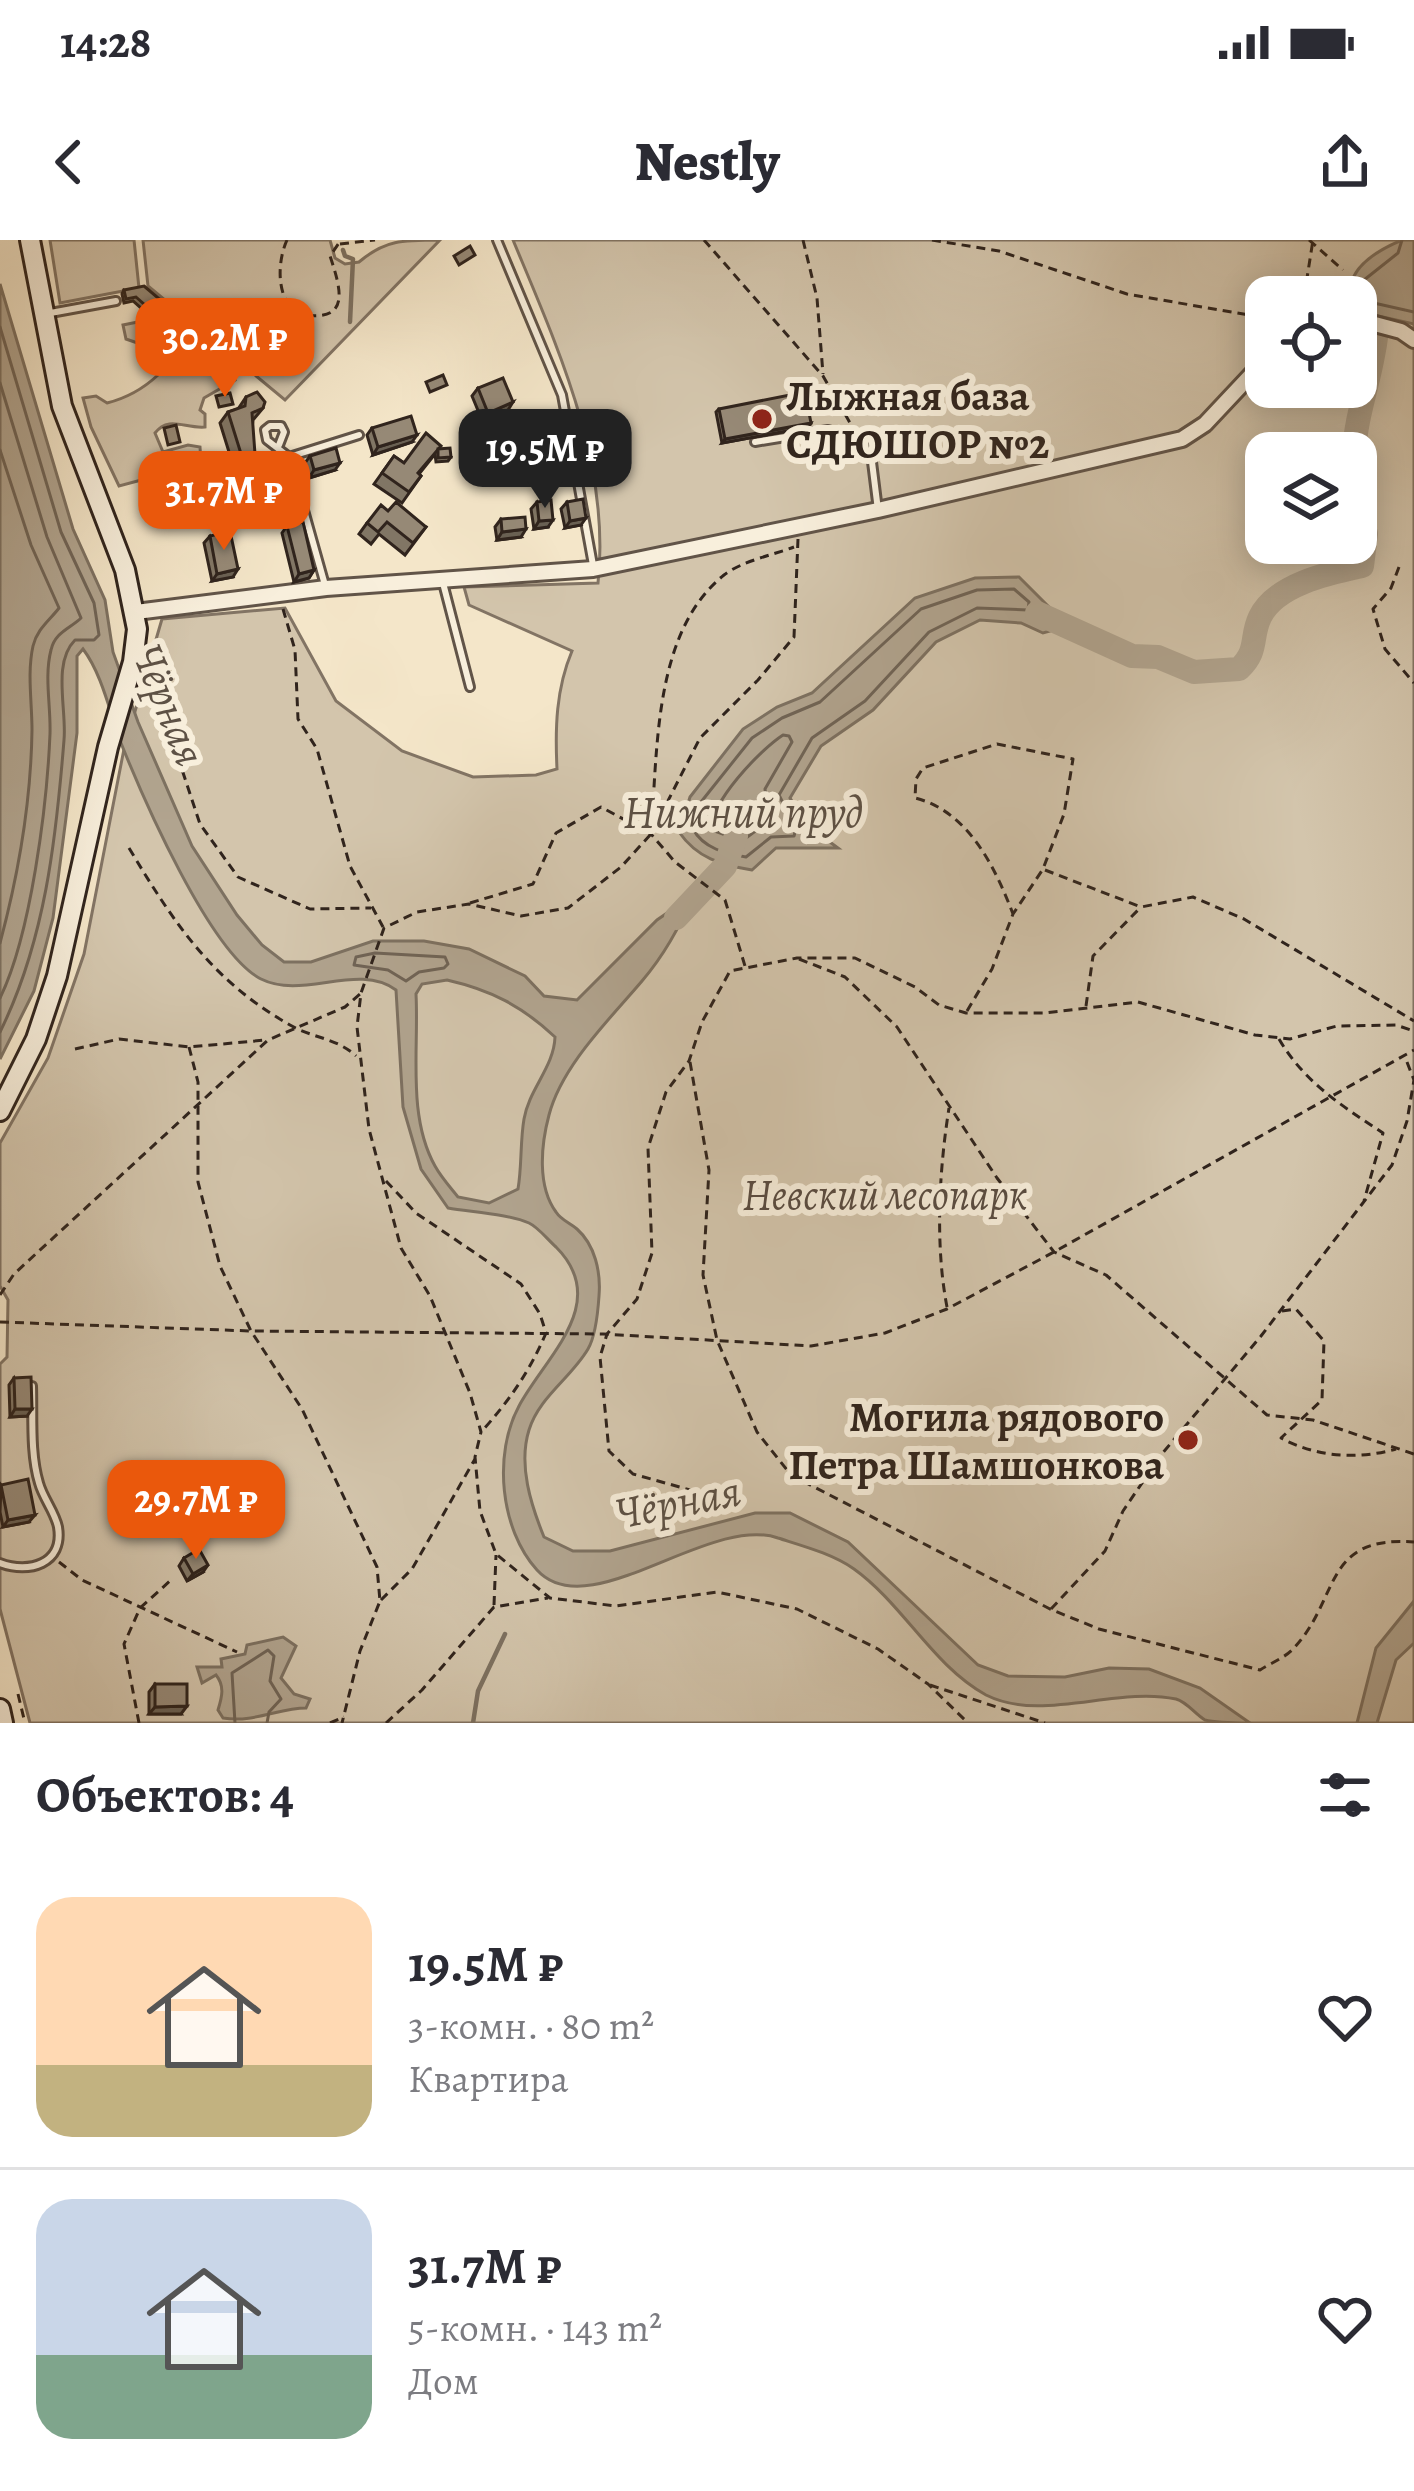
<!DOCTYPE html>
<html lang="ru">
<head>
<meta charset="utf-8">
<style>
	:root { --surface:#fff; --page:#f7f7f7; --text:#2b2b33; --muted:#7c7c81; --line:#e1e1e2; --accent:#ea580c }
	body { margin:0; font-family:Alegreya,serif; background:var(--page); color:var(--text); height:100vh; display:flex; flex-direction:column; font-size:45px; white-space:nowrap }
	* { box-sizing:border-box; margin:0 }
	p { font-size:39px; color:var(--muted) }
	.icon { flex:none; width:66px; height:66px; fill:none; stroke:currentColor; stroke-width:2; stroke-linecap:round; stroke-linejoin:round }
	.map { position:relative; height:1483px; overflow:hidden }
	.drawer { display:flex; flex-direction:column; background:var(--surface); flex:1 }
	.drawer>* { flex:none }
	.controls { position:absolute; left:1245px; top:36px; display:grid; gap:24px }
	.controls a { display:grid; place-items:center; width:132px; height:132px; border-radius:24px; background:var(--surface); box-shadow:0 6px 30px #0003; font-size:60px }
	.price { position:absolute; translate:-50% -102px; padding:0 27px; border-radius:24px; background:var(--accent); color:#fff; font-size:39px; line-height:78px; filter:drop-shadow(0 3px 6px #0008) }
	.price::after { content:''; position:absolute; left:50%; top:72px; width:36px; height:27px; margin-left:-18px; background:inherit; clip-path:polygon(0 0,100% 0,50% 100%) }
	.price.selected { background:#222; color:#fff }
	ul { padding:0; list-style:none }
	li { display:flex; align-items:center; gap:36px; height:300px; padding:0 36px }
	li+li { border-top:3px solid var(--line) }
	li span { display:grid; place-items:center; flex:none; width:336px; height:240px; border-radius:36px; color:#555 }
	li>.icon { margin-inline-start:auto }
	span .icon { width:144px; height:144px; fill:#fffc; stroke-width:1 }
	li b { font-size:51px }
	h2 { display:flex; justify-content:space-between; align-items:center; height:144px; padding:0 36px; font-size:51px }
	.status { display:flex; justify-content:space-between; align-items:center; height:84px; padding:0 60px; background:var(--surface); direction:ltr }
	.status svg { height:33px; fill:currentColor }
	header { display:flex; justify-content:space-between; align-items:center; height:156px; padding:0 36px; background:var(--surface); font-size:54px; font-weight:800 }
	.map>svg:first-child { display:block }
	.green { fill:#d3c5ac; stroke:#827464; stroke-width:3; fill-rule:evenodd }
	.water { fill:#b1a48f; stroke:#7d7161; stroke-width:3; fill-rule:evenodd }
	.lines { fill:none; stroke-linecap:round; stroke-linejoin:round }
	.shore { stroke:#706456; stroke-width:3 }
	.stream { stroke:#7d7161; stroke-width:4.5 }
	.river { stroke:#b1a48f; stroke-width:24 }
	.service-casing { stroke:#615448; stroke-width:12 }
	.minor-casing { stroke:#615448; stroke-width:20 }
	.secondary-casing { stroke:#30241d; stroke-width:24 }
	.path { stroke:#30241d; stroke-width:3; stroke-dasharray:9 6; stroke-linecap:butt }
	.service { stroke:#f8efdc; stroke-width:6 }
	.minor { stroke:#f8efdc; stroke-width:14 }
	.secondary { stroke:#f8efdc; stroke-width:18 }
	.wall { fill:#817665; stroke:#30241d; stroke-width:3 }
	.shaded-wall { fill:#696053; stroke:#30241d; stroke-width:3 }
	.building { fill:#968976; stroke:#30241d; stroke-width:3 }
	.poi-dot { fill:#8f2418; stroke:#f8efdc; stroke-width:4.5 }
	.labels { text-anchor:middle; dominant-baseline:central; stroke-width:12; stroke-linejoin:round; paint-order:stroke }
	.poi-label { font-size:42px; font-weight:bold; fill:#30241d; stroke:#f8efdc; text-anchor:start }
	.park-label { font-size:42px; font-style:italic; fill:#594c41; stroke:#f8efdc }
	.water-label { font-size:45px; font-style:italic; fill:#5d5145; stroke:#f8efdc }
</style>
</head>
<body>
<div class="status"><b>14:28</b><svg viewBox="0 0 49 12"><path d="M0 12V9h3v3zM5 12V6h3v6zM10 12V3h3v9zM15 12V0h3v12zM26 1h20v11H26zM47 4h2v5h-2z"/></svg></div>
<header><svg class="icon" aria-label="back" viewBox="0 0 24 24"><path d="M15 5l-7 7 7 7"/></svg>Nestly<svg class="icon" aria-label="share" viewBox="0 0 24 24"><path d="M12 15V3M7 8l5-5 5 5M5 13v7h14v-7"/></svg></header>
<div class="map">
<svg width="1414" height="1483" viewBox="0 0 1414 1483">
	<rect width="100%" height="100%" fill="#f4e6c9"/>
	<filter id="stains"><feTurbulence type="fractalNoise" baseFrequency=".00167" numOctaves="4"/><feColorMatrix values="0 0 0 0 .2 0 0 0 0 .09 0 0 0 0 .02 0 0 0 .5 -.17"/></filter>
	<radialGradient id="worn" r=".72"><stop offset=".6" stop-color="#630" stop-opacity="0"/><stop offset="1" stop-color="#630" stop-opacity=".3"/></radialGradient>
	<g class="green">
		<path d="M50,0h84l5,48 -79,15z"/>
		<path d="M143,0h187l5,18 10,6 14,-2c26,-22 43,-22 81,-22l-155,160 -137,-114z"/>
		<path d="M513,0h901v1483h-1384l-30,-114v-245l7,-7 1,-57 -8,-14v-143l48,-85 36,-104 40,-205 38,-130 123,-11 51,93 66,50 71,26 63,-2 21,-6c-2,-41 -1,-80 15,-118l-103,-46 -5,-18 134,-4c13,-119 -40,-235 -85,-343zM1266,57h90v90h-90zM1266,213h90v90h-90z"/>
		<path d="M162,77l37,28 4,13 29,14 3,8 -31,18 -4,12 5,4v13c-20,2 -36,-12 -50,6l8,19 25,-7 12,2 1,17 -82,22 -28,-59 -8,-29 13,-2 11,7c20,-5 36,-14 51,-28l-3,-26 -29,-10 -3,-14z"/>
	</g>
	<g class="water">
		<path d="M1402,0h12v84l-58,-13v-14h-6c-3,-29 28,-47 52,-57z"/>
		<path d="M0,44l73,245 32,71 8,52 25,70 54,124 45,69 25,30 22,17h27l62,-21h51l45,8 56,27 19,20 33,4 80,-80 36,-25c-13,32 -28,59 -51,86 -32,38 -80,84 -93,134 -8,30 -12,71 7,97 5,8 14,11 21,17 18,16 24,43 22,67 -1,15 -4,41 -11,53 -17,29 -49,48 -59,81 -11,35 2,75 15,107l29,14h37l145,-38h35l58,29 130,123 30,11 57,1 44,-9 40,1 51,19 50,35c-14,0 -34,0 -45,-3 -10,-6 -18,-18 -29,-21 -60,-13 -134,24 -190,-4 -53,-29 -83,-91 -132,-126 -21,-15 -51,-23 -76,-31 -69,-24 -189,89 -241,32 -37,-41 -44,-116 -18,-164 26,-49 93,-103 37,-159 -8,-7 -18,-20 -27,-24 -20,-9 -58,-11 -81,-15l-27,-39 -18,-62 -7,-117c-38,-28 -93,10 -135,-11 -51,-26 -118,-181 -140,-236 -11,-30 -19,-69 -38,-94l-6,7v77l-24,185 -19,73 -34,68zM447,740c44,10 75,26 108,57 -1,30 -26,52 -31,82 -4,23 -2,47 -6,70l-29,14 -31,-6c-8,-10 -17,-20 -23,-31 -28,-50 -16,-117 -19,-172l6,-10z"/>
		<path d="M1019,337l49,49 -25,7 -22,-10 -41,-3 -44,22 -63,68 -52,36 -31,52 18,28 30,22h-62l-24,22c-31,-5 -55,-12 -73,-38l11,-35 53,-68 34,-22 35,-14 103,-95 60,-20z"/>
		<path d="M1414,1361v42l-18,17 -19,63h-20l19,-75z"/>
		<path d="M283,1397l13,9 -15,32 13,16 16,5 -4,9c-27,0 -52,15 -83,10l-5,-8c4,-13 7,-24 -2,-35l-14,8 -5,-16h25l-1,-8 24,-5 2,-9z"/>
	</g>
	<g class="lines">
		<g class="shore">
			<path d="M1402,0l-4,13 -34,27 -3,17 4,4 49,11"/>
			<path d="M0,87l61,205 33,71 5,32 -5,5h-19c-23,23 -8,70 -11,100 -8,100 -19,201 -64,292"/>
			<path d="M0,143l47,154 34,81c-10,10 -26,14 -30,32 -7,27 0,56 -1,84 -3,71 -19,201 -50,264"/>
			<path d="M0,210l31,95 28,63c-9,12 -22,21 -26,38 -6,27 -1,56 -1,84 -1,69 -14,146 -32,213"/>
			<path d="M1014,349l15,13 -1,8 -51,-2 -48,24 -64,69 -53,37 -33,57 17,34 -2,7 -23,1 -25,20c-20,-3 -43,-9 -53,-28l8,-27 51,-64 30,-20 38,-16 101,-93 56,-19z"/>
			<path d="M783,495l6,1 3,6 -27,47 4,32 -27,20 -30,-11c-3,-27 48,-80 71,-95z"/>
			<path d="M375,713l70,4 3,7 -4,4 -25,4 -13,9 -18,-11 -34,-5 2,-8z"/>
			<path d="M235,1483l-3,-50 36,-23 6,6 -4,25 11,18 -12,13 -2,11"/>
		</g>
		<g class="stream">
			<path d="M343,10l2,6 8,3 -3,63"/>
			<path d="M473,1483l5,-32 27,-57"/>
		</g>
		<g class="river">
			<path d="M1354,213c2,-43 20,-82 23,-125"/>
			<path d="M1037,373l95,43 26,1 36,15 45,-3c20,-19 11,-31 21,-52 16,-33 70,-44 102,-51l4,-32 -10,-38"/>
			<path d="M676,678l49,-52 11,-30"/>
		</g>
		<g class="service-casing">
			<g id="service">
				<path d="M497,0l65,155 31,170"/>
				<path d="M45,74l71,-13"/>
				<path d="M755,202l73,-12 32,9 12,23 6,48"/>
				<path d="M279,205l5,-13 -3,-6h-11l-5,4 2,10 22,17"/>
				<path d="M443,343l27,104"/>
				<path d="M325,345l-36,-128 70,-22"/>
				<path d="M0,1323c29,11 64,1 58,-36 -3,-15 -15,-29 -19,-44 -9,-30 -6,-66 -7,-97"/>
			</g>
		</g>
		<g class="minor-casing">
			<g id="minor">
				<path d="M1356,79l45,12 13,9"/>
				<path d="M136,372l190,-24 267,-19 285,-59 304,-71 23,-15 61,-65"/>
			</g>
		</g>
		<g class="secondary-casing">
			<g id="secondary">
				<path d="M0,871l36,-72 21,-63 51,-229 25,-85 4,-33 -12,-59 -63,-164 -32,-166"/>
				<path d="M0,1469l3,14"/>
			</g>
		</g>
		<g class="path">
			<path d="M287,0c-10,22 -11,58 10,74 54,10 45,-22 33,-58l11,-16"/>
			<path d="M704,0l119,136 30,52"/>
			<path d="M803,0l14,58 6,76"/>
			<path d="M932,0l67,11 128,43 139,24"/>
			<path d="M1309,0l34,30"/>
			<path d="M340,4l35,-4"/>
			<path d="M1304,57l9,-57"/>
			<path d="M798,299l-4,98 -36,43 -58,58 -49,96 -30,33 -53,41 -47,8 -52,-12 -52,8 -33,16 -23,65 -4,34 12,102 32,119 29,48 40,97 11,39 -6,25 5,54 16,43 54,44 66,8 101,-14 80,17 81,40 50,35 40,39"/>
			<path d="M1399,327l-8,21 -18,21 12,40 29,34"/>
			<path d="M283,369l12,41 3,69 19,30 33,117 33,61"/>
			<path d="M159,460l41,124 38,53 72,32 61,-1"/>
			<path d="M651,592c7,-82 2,-200 73,-257 18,-14 49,-20 70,-28"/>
			<path d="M129,608c45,75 83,133 161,177 22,13 47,13 66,31"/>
			<path d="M1045,630l96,37 52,-10 51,22 170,102"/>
			<path d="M470,663l63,-19 23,-51 45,-26 50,27 24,28 50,38 20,66"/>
			<path d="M799,719l46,18 52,50 100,151 57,74 52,23 161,140 46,5 101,34"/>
			<path d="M1086,766l7,-50 46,-47"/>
			<path d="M967,771l25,-42 21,-55 30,-45 21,-55 9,-55 -76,-15 -74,24 -7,11 -1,19c53,13 80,69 98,116"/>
			<path d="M1279,799c25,43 63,67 104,94l-19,68"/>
			<path d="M189,807l9,35v100l22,84 31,65 51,78 75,158 3,34 -20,50 -18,72"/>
			<path d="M75,809l44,-10 70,8 77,-7"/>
			<path d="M690,822l19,108 -6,105 14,65 40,92 34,43 259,134 49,20 161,41c9,-6 24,-12 32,-20 49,-50 29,-115 122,-108"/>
			<path d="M386,941l30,32 105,71 19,30 6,19c-16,38 -37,68 -64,98"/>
			<path d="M0,1055l14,-21 254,-234 77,-33 15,-13"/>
			<path d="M947,1067c-12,-62 -8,-136 2,-199"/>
			<path d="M1282,1071l14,-2 28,32 -2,59 -41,38c35,19 76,22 115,11"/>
			<path d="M0,1082l251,9 352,3 208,12 74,-13 62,-24 107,-57 360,-202"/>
			<path d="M694,1251l-61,-17 -24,-23 -9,-94 7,-23 30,-35 15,-46 -4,-105 18,-56 23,-31 13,-39 28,-51 67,-13h58l60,29 24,18 27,8h78l94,-11 117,33 35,4 47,-13 59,-1 18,6"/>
			<path d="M59,1322l23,18 155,72"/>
			<path d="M381,1360l31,-31 63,-110"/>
			<path d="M494,1365l2,-50"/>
			<path d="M1051,1369l54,-58 18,-40 38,-56 100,-119 131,-171 15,-44 7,-41 -9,-23"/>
			<path d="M930,1445l115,38"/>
			<path d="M18,1454l7,29"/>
			<path d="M139,1483l-15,-79 16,-36 31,-28"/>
			<path d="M330,1483l14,-6"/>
			<path d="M386,1483l36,-33 72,-83 54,-9"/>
		</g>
		<use href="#service" class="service"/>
		<use href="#minor" class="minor"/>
		<use href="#secondary" class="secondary"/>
	</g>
	<g class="wall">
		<path d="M124,50l44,22 -18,4 -17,-15 -9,2 -2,-9z"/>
		<path d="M478,148l30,22 -26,10 -10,-24z"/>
		<path d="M246,157l17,11 -10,12 -5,45 15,36 -33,9 -8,-29 8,-11 4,-2 -14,-45 8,-11 10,-3z"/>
		<path d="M719,169l90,18 -87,16 -6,-31z"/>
		<path d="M372,188l40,14 -39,13 -6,-20z"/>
		<path d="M438,209l13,8 -3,4 -12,1 -1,-8 -16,20 2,2 -19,27 -28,-19 20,-28 10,7z"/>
		<path d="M310,216l25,14 -26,8 -4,-15z"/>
		<path d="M537,262l11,25 -14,2 -3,-20z"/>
		<path d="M567,262l14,23 -16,3 -4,-19z"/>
		<path d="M388,271l38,16 -21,28 -26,-21 -8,10 -12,-10 8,-11z"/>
		<path d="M501,279l20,18 -24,3 -2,-13z"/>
		<path d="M287,286l27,44 -5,8 -15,4 -12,-49z"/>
		<path d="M210,296l23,41 -21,4 -8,-38z"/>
		<path d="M14,1138l13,38 -17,1 -1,-32z"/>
		<path d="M1,1245l28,37 -26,5 -3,-15z"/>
		<path d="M184,1318l19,14 -16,9 -8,-15z"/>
		<path d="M155,1444l26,30h-32v-22z"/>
	</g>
	<g class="shaded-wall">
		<path d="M513,162l-5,8 -26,10 6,-7z"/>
		<path d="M811,183l-2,4 -87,16 3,-4z"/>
		<path d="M417,195l-5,7 -39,13 5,-8z"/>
		<path d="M255,214l-8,11 -13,3 8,-11z"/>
		<path d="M340,223l-5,7 -26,8 5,-8z"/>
		<path d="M271,250l-8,11 -33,9 8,-11z"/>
		<path d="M586,278l-5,7 -16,3 5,-7z"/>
		<path d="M553,280l-5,7 -14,2 5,-8z"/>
		<path d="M526,289l-5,8 -24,3 5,-8z"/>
		<path d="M238,329l-5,8 -21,4 5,-7z"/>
		<path d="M314,330l-5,8 -15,4 5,-8z"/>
		<path d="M15,1169h17l-5,7 -17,1z"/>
		<path d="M35,1275l-6,7 -26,5 5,-7z"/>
		<path d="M208,1325l-5,7 -16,9 6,-7z"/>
		<path d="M187,1466l-6,8h-32l6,-7z"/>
	</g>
	<g class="building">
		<path d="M470,6l5,9 -16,10 -5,-9z"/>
		<path d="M144,46l26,22 -17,4 -17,-15 -10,2 -2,-9z"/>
		<path d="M443,135l4,10 -17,7 -4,-10z"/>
		<path d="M503,138l10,24 -25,11 -10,-25z"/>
		<path d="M257,152l8,10 -2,6 -11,5 3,41 -13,3 -14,-45 17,-6 1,-9z"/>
		<path d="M805,152l6,31 -86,16 -6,-30z"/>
		<path d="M230,153l3,11 -14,3 -3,-11z"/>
		<path d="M411,176l6,19 -39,12 -6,-19z"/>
		<path d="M552,177l1,8 -17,3 -1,-8z"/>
		<path d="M176,185l4,17 -12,3 -4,-17z"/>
		<path d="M426,193l15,13 -23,27 3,3 -12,16 -27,-19 12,-17 10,7z"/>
		<path d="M336,208l4,15 -26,7 -4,-14z"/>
		<path d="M450,208l1,9 -13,1v-9z"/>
		<path d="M501,215l3,14 -12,3 -4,-13z"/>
		<path d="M263,221l8,29 -33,9 -8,-29z"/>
		<path d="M583,259l3,19 -16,3 -3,-19z"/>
		<path d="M551,260l2,20 -14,1 -2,-19z"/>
		<path d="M396,262l30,25 -13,16 -26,-21 -9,10 -11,-9 14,-18 7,6z"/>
		<path d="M525,277l1,12 -24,3 -1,-13z"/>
		<path d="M303,282l11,48 -15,4 -12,-48z"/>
		<path d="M230,291l8,38 -21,5 -7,-38z"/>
		<path d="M31,1137l1,32h-17l-1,-31z"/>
		<path d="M28,1239l7,36 -27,5 -7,-35z"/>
		<path d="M199,1309l9,16 -15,9 -9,-16z"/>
		<path d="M155,1444h32v22l-32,1z"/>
	</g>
	<g class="poi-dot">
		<circle cx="762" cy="179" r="12"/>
		<circle cx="1188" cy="1200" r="12"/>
	</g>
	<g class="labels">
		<g class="poi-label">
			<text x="786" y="155">Лыжная база<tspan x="786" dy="48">СДЮШОР №2</tspan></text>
			<text x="1164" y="1176" text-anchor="end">Могила рядового<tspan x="1164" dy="48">Петра Шамшонкова</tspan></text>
		</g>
		<g class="park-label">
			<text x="885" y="954">Невский лесопарк</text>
		</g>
		<g class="water-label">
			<text transform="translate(169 465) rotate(68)">Чёрная</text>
			<text x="743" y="572">Нижний пруд</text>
			<text transform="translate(678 1262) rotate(-11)">Чёрная</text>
		</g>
	</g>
	<rect width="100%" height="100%" filter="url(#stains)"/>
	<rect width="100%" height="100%" fill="url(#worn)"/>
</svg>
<div class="controls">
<a><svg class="icon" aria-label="locate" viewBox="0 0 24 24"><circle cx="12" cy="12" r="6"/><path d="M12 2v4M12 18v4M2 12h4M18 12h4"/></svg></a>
<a><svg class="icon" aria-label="layers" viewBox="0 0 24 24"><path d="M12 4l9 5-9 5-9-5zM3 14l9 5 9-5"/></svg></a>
</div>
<b class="price" style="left:225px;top:160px">30.2M ₽</b>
<b class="price selected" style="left:545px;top:271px">19.5M ₽</b>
<b class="price" style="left:224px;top:313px">31.7M ₽</b>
<b class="price" style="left:196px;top:1322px">29.7M ₽</b>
</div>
<section class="drawer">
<h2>Объектов: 4<svg class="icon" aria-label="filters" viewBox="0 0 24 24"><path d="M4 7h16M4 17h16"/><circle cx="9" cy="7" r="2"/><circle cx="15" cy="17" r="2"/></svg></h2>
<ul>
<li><span style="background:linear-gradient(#ffd9b3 70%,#c2b280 0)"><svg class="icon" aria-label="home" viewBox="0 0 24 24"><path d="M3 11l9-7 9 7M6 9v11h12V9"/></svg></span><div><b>19.5M ₽</b><p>3-комн. · 80 m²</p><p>Квартира</p></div><svg class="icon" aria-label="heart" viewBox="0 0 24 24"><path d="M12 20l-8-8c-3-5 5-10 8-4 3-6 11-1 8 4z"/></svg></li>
<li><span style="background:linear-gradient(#c9d6e8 65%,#7fa58c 0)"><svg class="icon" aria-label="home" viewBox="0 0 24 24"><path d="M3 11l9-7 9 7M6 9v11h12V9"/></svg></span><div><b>31.7M ₽</b><p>5-комн. · 143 m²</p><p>Дом</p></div><svg class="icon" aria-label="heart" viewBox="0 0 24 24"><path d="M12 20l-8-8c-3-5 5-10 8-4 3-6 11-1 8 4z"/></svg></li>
</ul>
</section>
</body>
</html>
